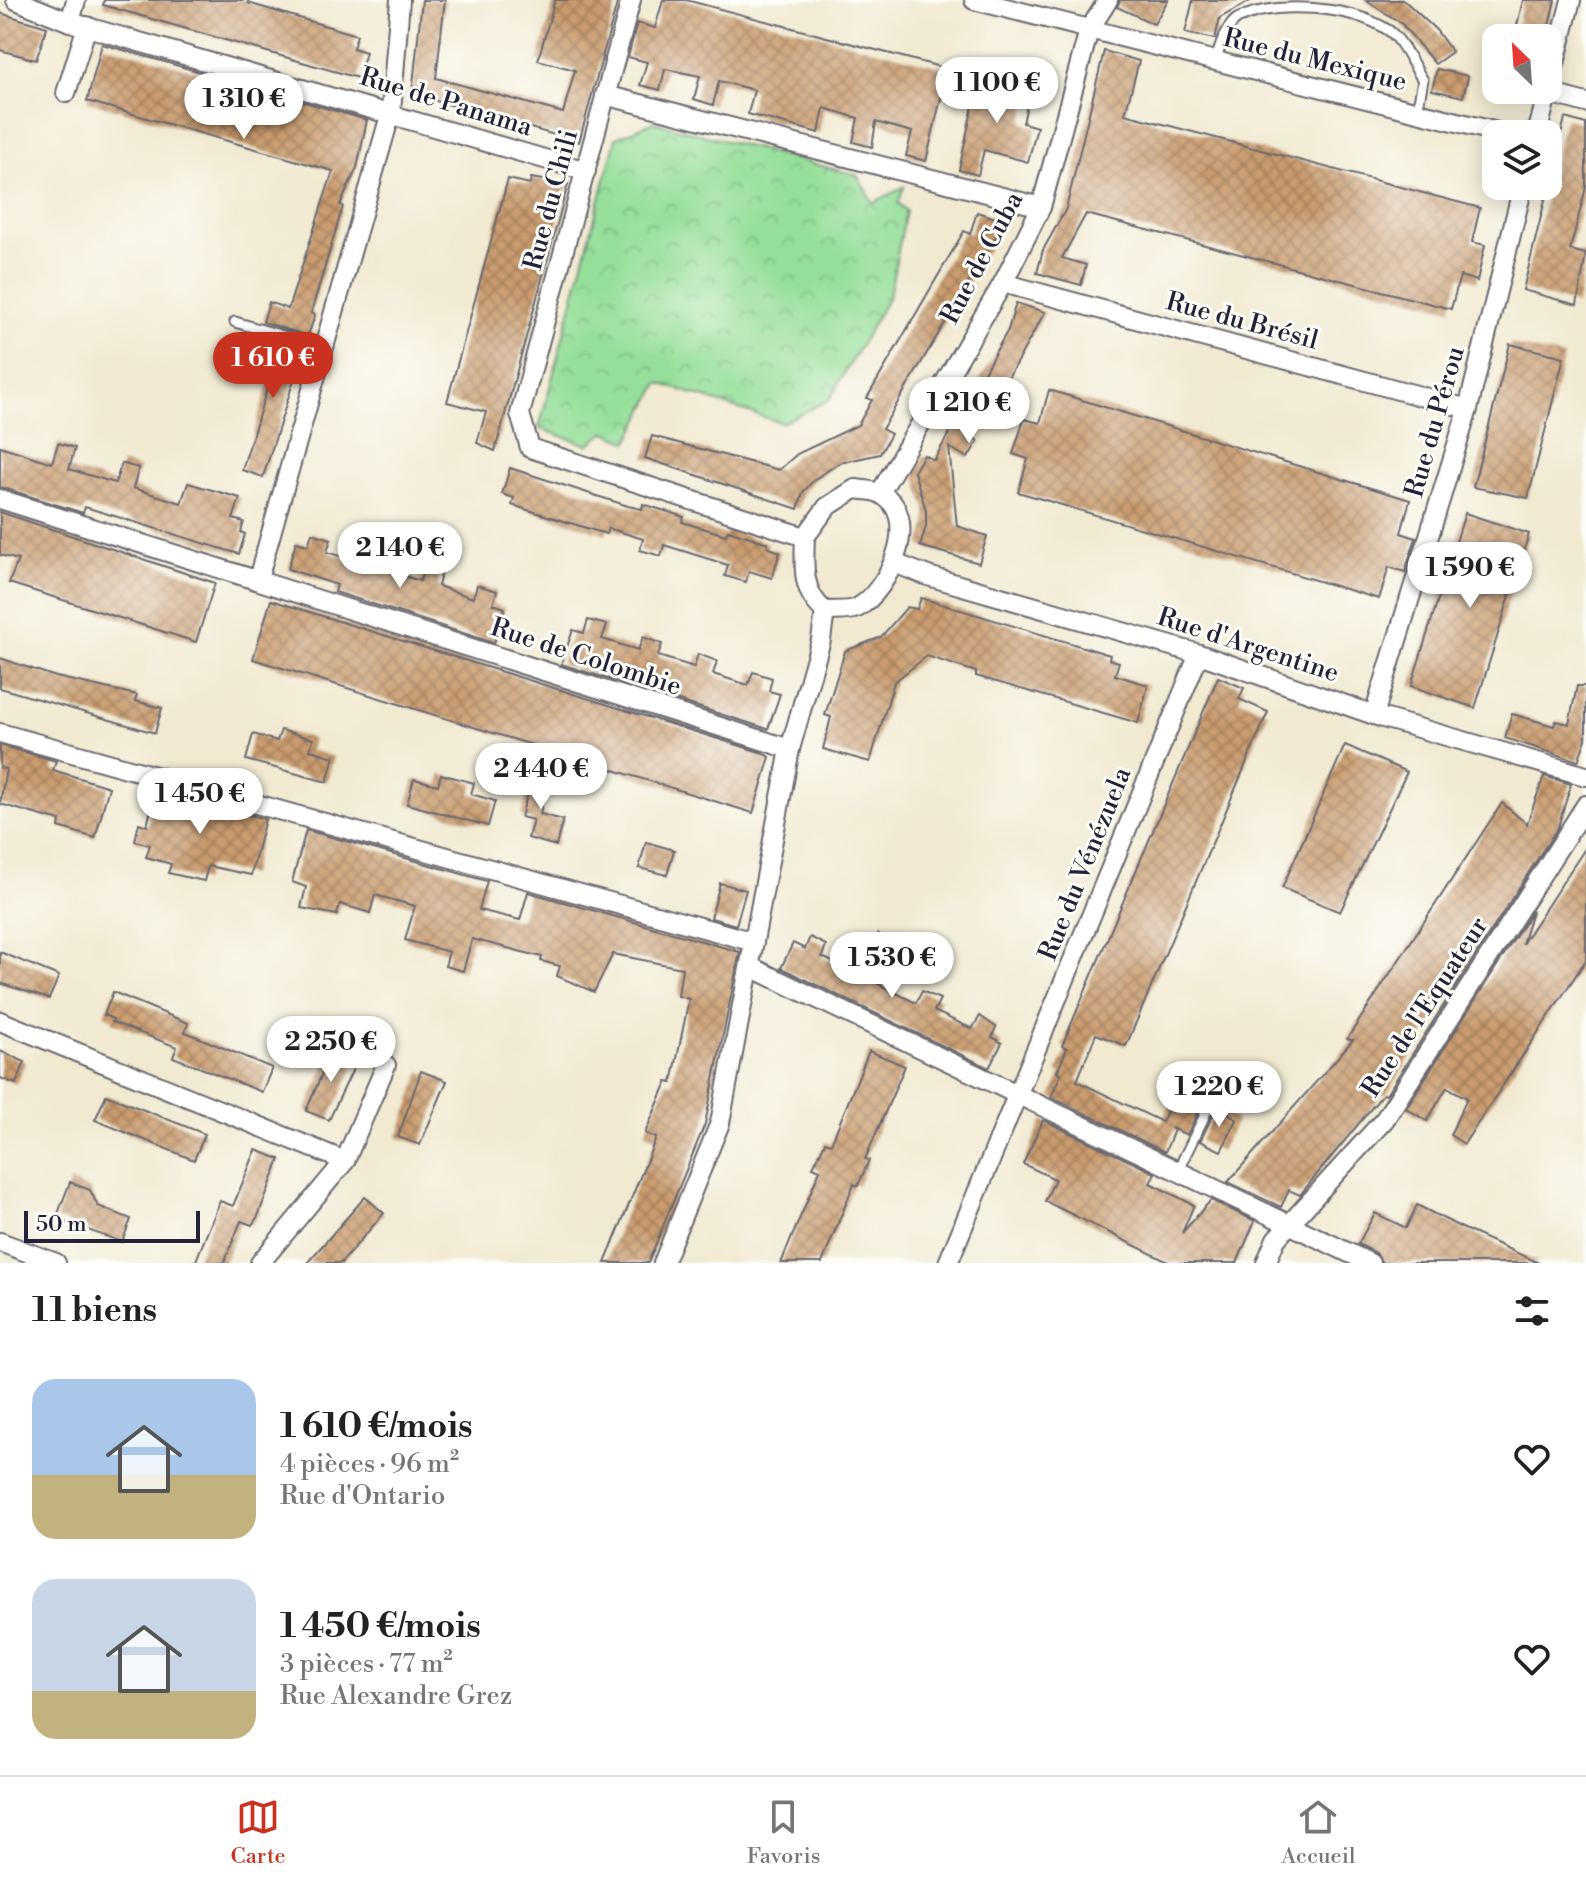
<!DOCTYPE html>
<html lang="fr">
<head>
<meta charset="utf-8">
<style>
	:root { --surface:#fff; --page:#f6f6f6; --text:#222; --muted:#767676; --line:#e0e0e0; --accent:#c8321e }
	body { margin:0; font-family:"Libre Bodoni",serif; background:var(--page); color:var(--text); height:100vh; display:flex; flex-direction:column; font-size:30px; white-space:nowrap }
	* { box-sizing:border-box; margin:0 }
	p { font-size:26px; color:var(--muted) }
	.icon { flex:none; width:44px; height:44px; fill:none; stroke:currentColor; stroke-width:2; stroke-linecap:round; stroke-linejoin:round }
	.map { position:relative; height:1263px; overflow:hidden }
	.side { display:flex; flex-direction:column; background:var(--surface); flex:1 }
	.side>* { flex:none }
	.needle { width:52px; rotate:335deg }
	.tools { position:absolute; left:1482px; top:24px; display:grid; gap:16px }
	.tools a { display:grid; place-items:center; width:80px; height:80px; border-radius:16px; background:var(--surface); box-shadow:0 4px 20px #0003; font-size:40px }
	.scale { position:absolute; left:24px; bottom:20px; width:176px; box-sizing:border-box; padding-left:8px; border:4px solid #22223b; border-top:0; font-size:22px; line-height:28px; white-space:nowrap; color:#22223b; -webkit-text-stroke:6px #fdfcf7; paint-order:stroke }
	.price { position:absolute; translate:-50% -68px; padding:0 18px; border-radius:28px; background:#fff; color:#222; font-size:26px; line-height:52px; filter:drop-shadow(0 2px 4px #0008) }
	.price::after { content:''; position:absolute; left:50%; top:48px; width:24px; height:18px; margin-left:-12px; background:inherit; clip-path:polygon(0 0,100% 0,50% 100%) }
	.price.current { background:var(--accent); color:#fff }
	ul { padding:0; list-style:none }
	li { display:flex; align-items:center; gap:24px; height:200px; padding:0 32px }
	li span { display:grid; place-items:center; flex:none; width:224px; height:160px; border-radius:24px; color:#555 }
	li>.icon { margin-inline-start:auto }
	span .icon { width:96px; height:96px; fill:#fffc; stroke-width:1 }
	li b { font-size:34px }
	h2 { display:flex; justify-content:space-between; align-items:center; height:96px; padding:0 32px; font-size:34px }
	.dock { display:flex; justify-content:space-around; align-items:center; height:112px; border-top:2px solid var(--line); background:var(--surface); font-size:22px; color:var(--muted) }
	.dock a { display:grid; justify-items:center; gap:4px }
	.dock .current { color:var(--accent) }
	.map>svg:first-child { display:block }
	.park { fill:url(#park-crowns); stroke:#5c806a; stroke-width:2 }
	.building { fill:url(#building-cross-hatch) }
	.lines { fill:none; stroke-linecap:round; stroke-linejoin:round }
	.service-casing { stroke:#6a6870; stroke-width:13 }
	.minor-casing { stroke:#6a6870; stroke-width:22 }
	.service { stroke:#fff; stroke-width:9 }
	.minor { stroke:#fff; stroke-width:18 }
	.labels { text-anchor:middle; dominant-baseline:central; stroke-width:6; stroke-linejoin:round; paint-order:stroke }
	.street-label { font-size:26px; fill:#22223b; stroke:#fdfcf7 }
</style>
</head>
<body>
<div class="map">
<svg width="1586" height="1263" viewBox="0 0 1586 1263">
	<defs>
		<pattern id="park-crowns" width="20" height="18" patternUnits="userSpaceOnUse" patternTransform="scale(2)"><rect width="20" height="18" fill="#96df9a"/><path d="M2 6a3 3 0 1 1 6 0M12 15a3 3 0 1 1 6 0" fill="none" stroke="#81bf86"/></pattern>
		<pattern id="building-cross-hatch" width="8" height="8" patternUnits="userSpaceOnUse" patternTransform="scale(2)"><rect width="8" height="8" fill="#ca9c6f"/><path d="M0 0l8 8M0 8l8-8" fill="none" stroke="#a47f5c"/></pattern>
	</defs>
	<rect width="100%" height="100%" fill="#fdfcf7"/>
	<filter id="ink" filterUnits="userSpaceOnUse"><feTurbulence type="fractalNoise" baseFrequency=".0125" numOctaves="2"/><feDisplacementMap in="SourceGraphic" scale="16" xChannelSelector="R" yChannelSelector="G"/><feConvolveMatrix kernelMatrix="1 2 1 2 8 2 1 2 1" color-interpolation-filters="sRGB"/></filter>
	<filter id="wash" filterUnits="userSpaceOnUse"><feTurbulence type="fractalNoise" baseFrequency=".006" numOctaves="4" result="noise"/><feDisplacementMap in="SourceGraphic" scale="32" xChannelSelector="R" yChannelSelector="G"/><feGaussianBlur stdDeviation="1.8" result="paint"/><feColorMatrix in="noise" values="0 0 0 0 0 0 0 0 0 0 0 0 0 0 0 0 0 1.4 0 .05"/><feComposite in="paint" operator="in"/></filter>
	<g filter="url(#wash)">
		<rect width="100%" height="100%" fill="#f1ead1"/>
		<path class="park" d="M653,122l204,53 16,28 31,-16 -6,16 8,8 -17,85 -60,104 -47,23 -123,-40 -31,59 -22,-10 -18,13 -49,-17 77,-290z"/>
		<g id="blocks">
			<g class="building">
				<path d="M104,0h145l-1,3 109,32 -4,13 13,4 -8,26 -255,-73z"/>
				<path d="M422,0h23l-9,78 127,35 12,-43 -37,-10 17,-60h63l-39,142 -167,-48z"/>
				<path d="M663,0h23l262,69 -22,92 -20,-5 6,-24 -36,-10 -4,25 -19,-5 5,-24 -34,-10 -5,25 -71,-19 6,-24 -35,-9 -6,24 -19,-6 6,-23 -35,-7 -5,21 -20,-5 7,-23 -19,-5 9,-34 18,5z"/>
				<path d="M1120,0h48l-14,24 -37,-17z"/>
				<path d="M1193,0h59l-32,18 -5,21 -30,-6z"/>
				<path d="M1365,0h39l32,30 16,22 -17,12 -34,-41z"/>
				<path d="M1523,0h32l-9,38h-32z"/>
				<path d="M0,13l47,14 -11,33 -36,-10z"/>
				<path d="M102,44l265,76 -10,48 -17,37 3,1 -32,107 4,2 -7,21 -45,-14 6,-20 19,7 45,-138 -246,-70z"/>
				<path d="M1104,51l35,10 -14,53 355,94 -8,34 13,3 -8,36 -17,-5 -9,33 -365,-95 -24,44 24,7 -5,20 -44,-12 6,-23 23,-41z"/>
				<path d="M1437,69l31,7 -5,21 -31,-7z"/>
				<path d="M979,78l51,13 -7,32 14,4 -9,35 -44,-12 -6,25 -19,-5z"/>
				<path d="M1565,118l21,6v63l-16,63 16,4 -9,51 -54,-15z"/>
				<path d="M531,178l37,6 -73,267 -18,-8 9,-31 -39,-10 61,-223 22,5z"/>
				<path d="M977,212l28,9 -123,208 9,5 -11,20 -41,9 -24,16 -12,13 -5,17 -153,-51 7,-22 127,34 18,-16 61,-29 14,-25 -5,-2 97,-167 6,3z"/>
				<path d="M1016,303l29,9 -71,126 4,3 -10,17 -19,-11 8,79 30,10 -8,27 -59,-17 6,-20v-16l-12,-38 10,-17 10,5 74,-130z"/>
				<path d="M258,337l46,13 -1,4 6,2 -4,16 -8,-2 -34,107 -21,-7 30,-98 1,-11 -20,-6z"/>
				<path d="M1510,344l54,13 -36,141 -55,-11z"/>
				<path d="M1049,390l361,110 -9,33 15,5 -11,34 -16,-5 -10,32 -361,-107 10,-33 -15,-5 11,-35 16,4z"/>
				<path d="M58,443l17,5 -6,21 46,14 7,-20 9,3 8,2 -6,20 48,15 7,-20 52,15 -7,21 11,3 -3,10 4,2 -6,20 -154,-47 -2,6 -83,-26v-41l52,17z"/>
				<path d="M510,468l118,38 14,3 1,-5 32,10 9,3 -2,5 44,13 2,-5 40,13 -1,4 13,5 -8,26 -23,-7 -3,11 -21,-6 3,-11 -64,-20 -3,11 -21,-6 3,-11 -35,-11 -2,6 -94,-29 2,-7 -12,-4z"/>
				<path d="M0,512l215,71 -19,59 -187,-59 9,-23 -18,-5z"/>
				<path d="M1465,513l64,21 -54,174 -64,-22z"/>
				<path d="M312,533l19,6 -4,13 36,11 4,-12 19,6 -4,12 38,12 4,-13 17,6 -3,12 35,12 4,-13 20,6 -4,13 12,4 -11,35 -159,-51 2,-7 -49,-16 8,-27 12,3z"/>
				<path d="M921,598l189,57 -1,4 10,3 -4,13 33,10 -10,38 -162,-47v-4l-49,-16 -33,26 -24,80 -47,-13 8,-32 -6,-2 20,-64 36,-14 26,-30 10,2z"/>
				<path d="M271,600l489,152 10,5 -17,56 -500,-154z"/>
				<path d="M588,620l19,5 -5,14 36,11 5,-13 19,7 -4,12 36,11 4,-13 19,7 -4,13 35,11 5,-13 19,6 -3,13 11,3 -12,35 -207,-65 12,-34 11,3z"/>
				<path d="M0,658l56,19 81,18 -2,6 27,7 -7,25 -155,-45z"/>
				<path d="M1218,677l26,11 -5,11 29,13 -142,334 -30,-12 -19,47 85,41 25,-52 20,9 -6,12 5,4 -19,40 -16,-7 3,2 -9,22 -114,-55 10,-23 -4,-2 10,-24 -5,-2z"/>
				<path d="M1577,686h9v53l-8,22 -73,-23 7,-24 42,12 2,-5 13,3z"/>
				<path d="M281,730l32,9 -3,11 24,7 -7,25 -81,-22 7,-26 24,7z"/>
				<path d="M0,745l56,16 -3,9 56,17 -14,51 -36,-11 1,-6 -60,-17 6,-35 -6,-1z"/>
				<path d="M1345,745l62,27 -67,140 -58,-24z"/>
				<path d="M535,767l15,3 -10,44 23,6 -7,26 -28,-8 5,-18 -12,-3z"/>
				<path d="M441,774l33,9 -3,11 24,7 -7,25 -81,-22 7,-25 24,6z"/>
				<path d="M1544,776l27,8 -13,43 -172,268 -3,-1 -83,101 -11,-5 -8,17 -53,-25 125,-142 -6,-1 155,-236 25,21z"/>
				<path d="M156,789l109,30 -14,56 -43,-9 -4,15 -36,-8 3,-9 -25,-7 4,-12 -15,-4 4,-18 8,3z"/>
				<path d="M306,830l181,51 -8,29 41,10 8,-28 212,60 -35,172 -57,139h-43l51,-125 -11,-5 22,-51 5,1 17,-84 -11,-3 4,-28 -69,-14 -19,38 -37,-16 3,-10 -19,-5 1,-4 -70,-18 -9,32 -18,-5 4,-14 -44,-12 10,-34 -40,-11 -5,18 -30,-9 -3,11 -36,-7 5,-21 -14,-5z"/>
				<path d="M646,842l28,8 -7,25 -28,-7z"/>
				<path d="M1586,847v113l-122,184 -14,-9 17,-37 -20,-11 -20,34 -21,-13 126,-197 -10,33z"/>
				<path d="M720,883l26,7 -10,35 -25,-7z"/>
				<path d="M878,934l17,9 -17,41 38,19 6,-12 18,8 -6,12 38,18 8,-13 16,11 -4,10 10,6 -13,25 -208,-100 12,-25 12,6 5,-12 16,8 -4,12 38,18z"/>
				<path d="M0,952l59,24 -10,23 -49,-16z"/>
				<path d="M113,992l75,31 -3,9 87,36 -10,24 -89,-35 4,-10 -65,-25 1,-3 -9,-4z"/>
				<path d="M333,1048l22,9 -4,9 3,1 -25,53 -23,-9z"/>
				<path d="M0,1051l25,11 -9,22 -16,-6z"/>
				<path d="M869,1051l36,15 -40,93 4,1 -11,26 -4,-2 -32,79h-41l39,-93 -7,-3 6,-12 6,-13 6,2z"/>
				<path d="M421,1071l26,10 -27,64 -22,-8z"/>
				<path d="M106,1095l99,39 -11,26 -99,-40z"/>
				<path d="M1218,1105l19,15 -16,31 -21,-10z"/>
				<path d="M1043,1120l112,53 -5,10 44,22 -12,28 29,-33 44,21 -18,42h-67l-125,-62 10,-22 -32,-15z"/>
				<path d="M256,1150l24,9 -22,57 -6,9 -11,-4 -17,42h-29l25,-62 13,5z"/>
				<path d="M70,1182l20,8 8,16 33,13 -9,23 -66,-23z"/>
				<path d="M365,1197l19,16 -43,50h-34z"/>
				<path d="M1417,1205l45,23 77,35h-157l-6,-10 -18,-9 17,-31 31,15z"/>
			</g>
		</g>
	</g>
	<g filter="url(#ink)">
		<use href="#blocks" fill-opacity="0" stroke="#6a6870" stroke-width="2"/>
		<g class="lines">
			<g class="service-casing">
				<g id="service">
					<path d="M1215,61c6,-14 9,-32 22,-42 39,-19 114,-13 151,11 14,9 25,36 35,50l-6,32"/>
					<path d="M235,322l89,26"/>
					<path d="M1178,1170l44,-90"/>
				</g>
			</g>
			<g class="minor-casing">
				<g id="minor">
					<path d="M16,0l54,22 516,149"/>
					<path d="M631,0l-111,414 10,34 275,89 22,-30 28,-18c7,1 18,1 24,4 45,21 10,98 -22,115 -8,4 -23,2 -32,3 -24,-19 -21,-46 -20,-74"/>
					<path d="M974,0l531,134"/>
					<path d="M70,22l6,-22"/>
					<path d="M66,93l21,-67"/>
					<path d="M1549,93l37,10"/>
					<path d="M605,95l436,112"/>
					<path d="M1537,134l34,-134"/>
					<path d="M1003,283l465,126"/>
					<path d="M880,493l123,-210 38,-76 48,-177 19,-30"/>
					<path d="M0,499l790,250"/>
					<path d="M894,563l34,13 271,78 184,64 203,58"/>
					<path d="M258,579l133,-467 9,-112"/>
					<path d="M1374,715l94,-306 55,-223"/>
					<path d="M0,733l754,209"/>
					<path d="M751,967l619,296"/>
					<path d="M0,1021l345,140"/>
					<path d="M0,1242l56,21"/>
					<path d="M260,1263l85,-102 41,-96"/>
					<path d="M663,1263l57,-140 70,-374 31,-109 4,-29"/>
					<path d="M948,1263l251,-609"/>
					<path d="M1266,1263l10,-24 109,-120 201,-314"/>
				</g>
			</g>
			<use href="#service" class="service"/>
			<use href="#minor" class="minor"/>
		</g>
	</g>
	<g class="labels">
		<g class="street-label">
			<text transform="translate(1315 60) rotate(14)">Rue du Mexique</text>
			<text transform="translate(446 102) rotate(17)">Rue de Panama</text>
			<text transform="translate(551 200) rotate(-75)">Rue du Chili</text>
			<text transform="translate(982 258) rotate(-62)">Rue de Cuba</text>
			<text transform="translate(1242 321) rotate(15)">Rue du Brésil</text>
			<text transform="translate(1435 422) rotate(-74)">Rue du Pérou</text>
			<text transform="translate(1248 645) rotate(18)">Rue d'Argentine</text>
			<text transform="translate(586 657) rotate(18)">Rue de Colombie</text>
			<text transform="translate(1085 864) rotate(-68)">Rue du Vénézuela</text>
			<text transform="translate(1425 1007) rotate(-57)">Rue de l'Equateur</text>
		</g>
	</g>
</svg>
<div class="tools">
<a><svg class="needle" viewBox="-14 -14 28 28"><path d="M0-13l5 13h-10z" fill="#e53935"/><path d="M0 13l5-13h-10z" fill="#767676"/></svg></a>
<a><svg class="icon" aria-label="layers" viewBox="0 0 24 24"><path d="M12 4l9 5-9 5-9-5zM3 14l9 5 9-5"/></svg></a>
</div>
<div class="scale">50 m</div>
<b class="price" style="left:997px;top:125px">1 100 €</b>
<b class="price" style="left:244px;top:141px">1 310 €</b>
<b class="price current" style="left:273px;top:400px">1 610 €</b>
<b class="price" style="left:969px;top:445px">1 210 €</b>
<b class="price" style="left:400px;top:590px">2 140 €</b>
<b class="price" style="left:1470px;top:610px">1 590 €</b>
<b class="price" style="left:541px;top:811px">2 440 €</b>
<b class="price" style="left:200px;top:836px">1 450 €</b>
<b class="price" style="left:892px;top:1000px">1 530 €</b>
<b class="price" style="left:331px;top:1084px">2 250 €</b>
<b class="price" style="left:1219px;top:1129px">1 220 €</b>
</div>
<section class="side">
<h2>11 biens<svg class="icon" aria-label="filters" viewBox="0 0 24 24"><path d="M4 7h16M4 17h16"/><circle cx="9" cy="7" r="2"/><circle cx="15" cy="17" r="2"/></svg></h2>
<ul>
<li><span style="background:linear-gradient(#a9c7e8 60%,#c2b280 0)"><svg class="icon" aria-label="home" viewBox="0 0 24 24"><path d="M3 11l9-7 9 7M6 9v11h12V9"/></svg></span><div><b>1 610 €/mois</b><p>4 pièces · 96 m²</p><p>Rue d'Ontario</p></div><svg class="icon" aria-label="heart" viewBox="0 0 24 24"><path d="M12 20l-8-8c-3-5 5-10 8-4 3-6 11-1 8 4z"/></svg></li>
<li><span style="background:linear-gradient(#c9d6e8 70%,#c2b280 0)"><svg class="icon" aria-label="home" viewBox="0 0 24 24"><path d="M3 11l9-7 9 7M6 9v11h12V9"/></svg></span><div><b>1 450 €/mois</b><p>3 pièces · 77 m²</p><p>Rue Alexandre Grez</p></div><svg class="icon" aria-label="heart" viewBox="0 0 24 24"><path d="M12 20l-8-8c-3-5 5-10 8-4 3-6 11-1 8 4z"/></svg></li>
</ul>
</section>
<nav class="dock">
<a class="current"><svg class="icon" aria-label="map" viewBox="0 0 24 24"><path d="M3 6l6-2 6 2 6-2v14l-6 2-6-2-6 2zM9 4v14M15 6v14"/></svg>Carte</a>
<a><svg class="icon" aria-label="saved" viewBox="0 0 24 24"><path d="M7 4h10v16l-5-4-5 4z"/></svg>Favoris</a>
<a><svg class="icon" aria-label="home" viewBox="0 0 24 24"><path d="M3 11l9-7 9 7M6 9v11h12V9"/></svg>Accueil</a>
</nav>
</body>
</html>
